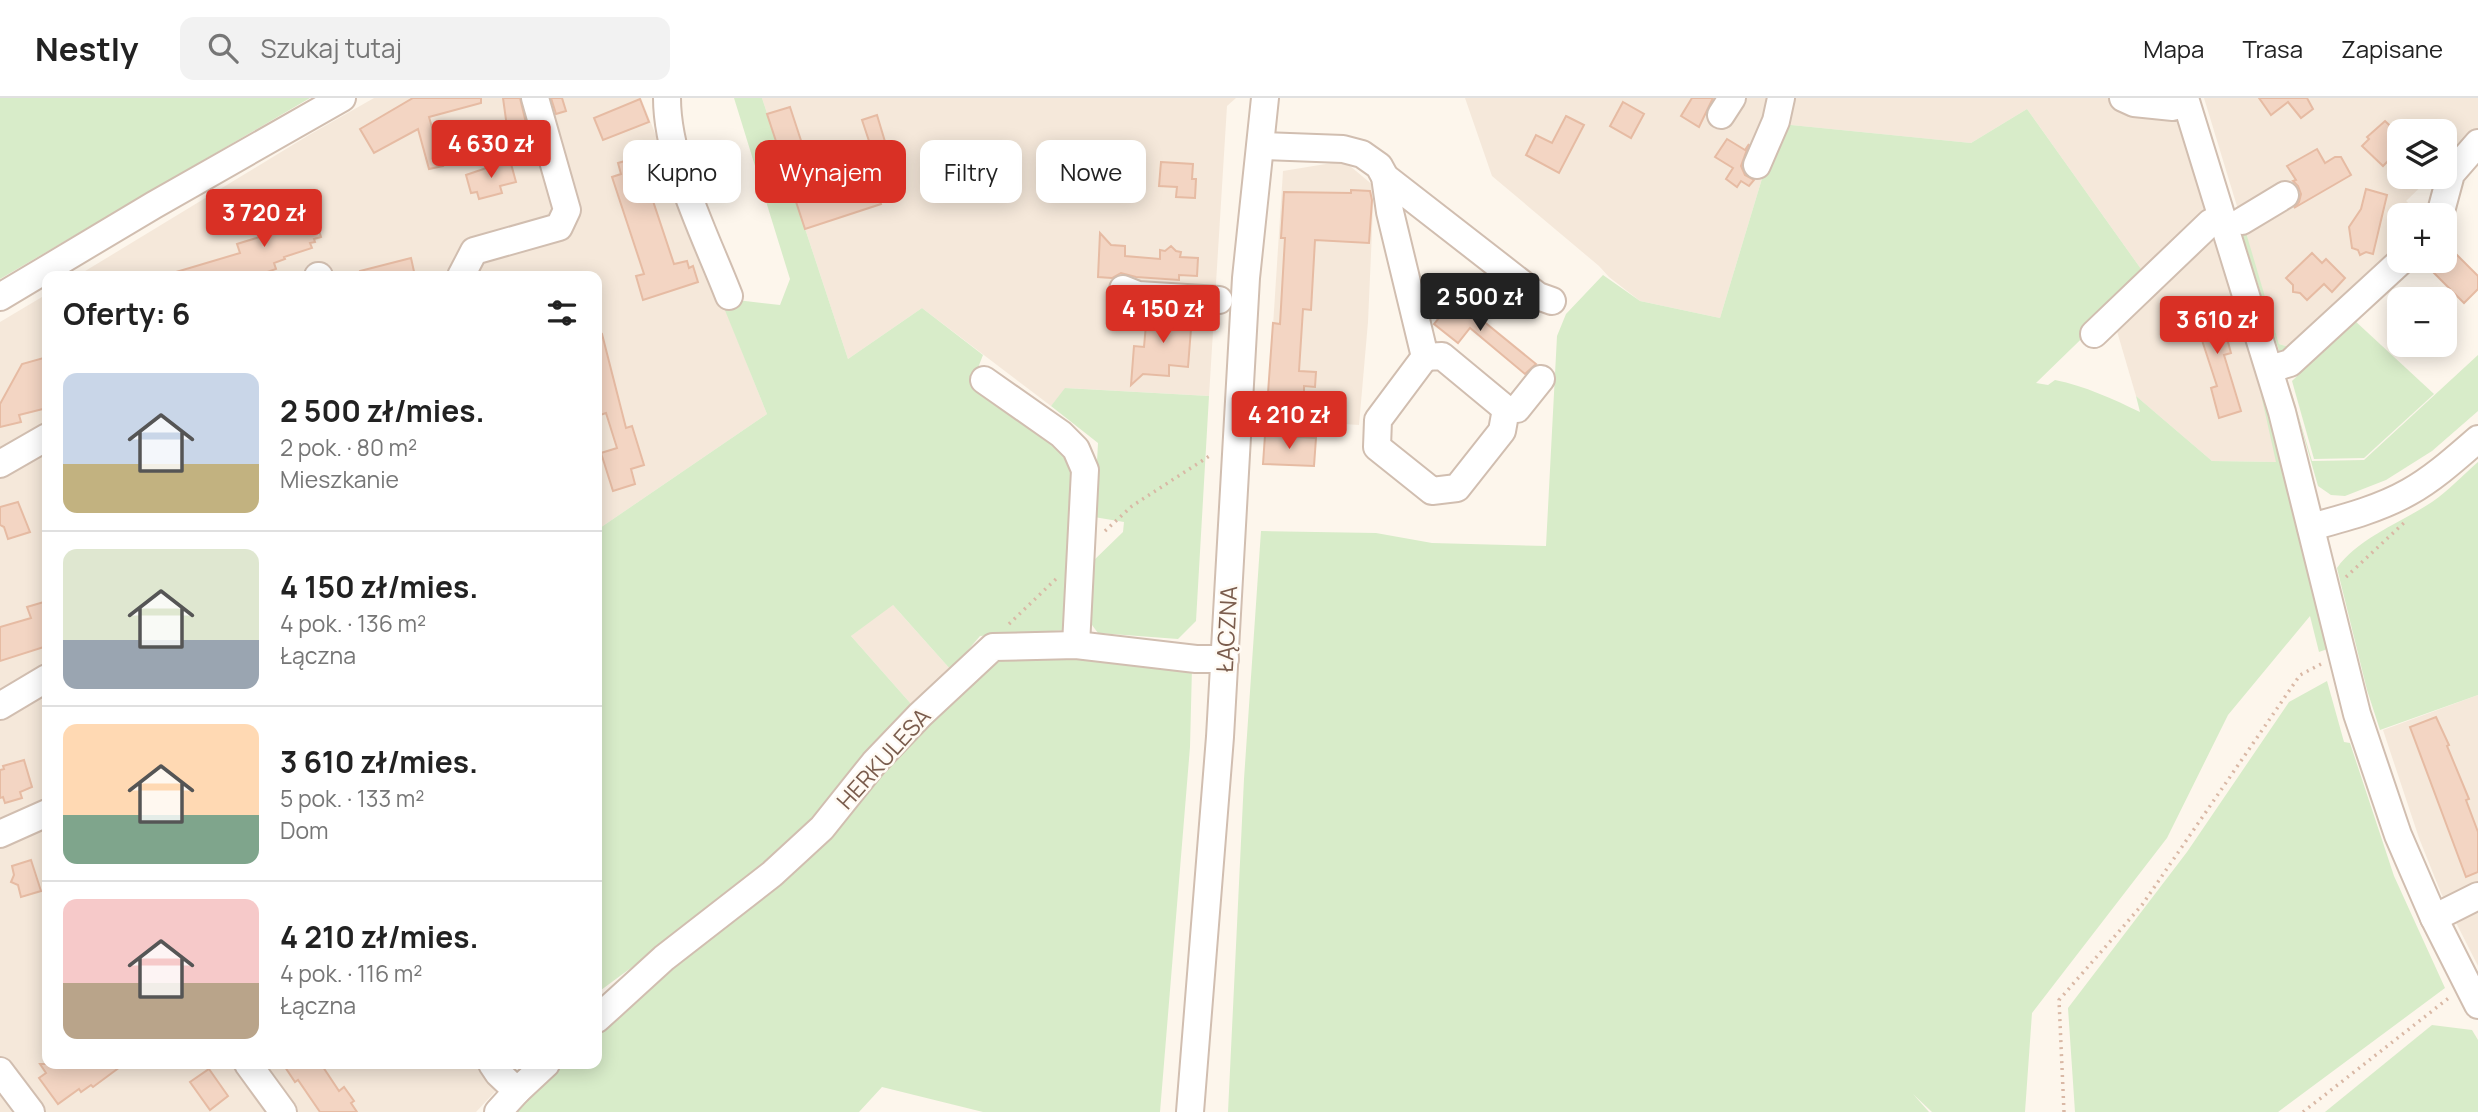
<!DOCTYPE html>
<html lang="pl">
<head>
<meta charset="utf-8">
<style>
	:root { --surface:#fff; --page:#f2f2f2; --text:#222; --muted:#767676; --line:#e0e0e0; --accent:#d93025 }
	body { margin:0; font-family:Manrope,sans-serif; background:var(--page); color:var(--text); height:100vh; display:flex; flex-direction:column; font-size:26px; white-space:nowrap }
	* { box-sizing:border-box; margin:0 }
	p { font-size:23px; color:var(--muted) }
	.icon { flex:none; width:38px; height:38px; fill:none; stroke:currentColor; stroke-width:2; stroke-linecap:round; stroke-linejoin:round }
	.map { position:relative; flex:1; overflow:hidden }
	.drawer { position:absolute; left:42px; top:173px; width:560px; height:798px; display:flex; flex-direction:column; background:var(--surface); border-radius:14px; box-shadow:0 4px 18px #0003 }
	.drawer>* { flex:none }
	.top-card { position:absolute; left:623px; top:42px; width:665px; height:63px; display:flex; gap:14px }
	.fabs { position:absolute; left:2387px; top:21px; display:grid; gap:14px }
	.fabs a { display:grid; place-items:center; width:70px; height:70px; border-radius:14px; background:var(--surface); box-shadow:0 4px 18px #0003; font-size:35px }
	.price { position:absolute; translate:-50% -60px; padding:0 16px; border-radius:7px; background:var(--accent); color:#fff; font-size:23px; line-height:46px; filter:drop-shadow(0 2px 4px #0008) }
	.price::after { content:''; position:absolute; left:50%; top:42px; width:21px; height:16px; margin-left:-10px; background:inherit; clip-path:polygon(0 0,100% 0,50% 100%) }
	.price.selected { background:#222; color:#fff }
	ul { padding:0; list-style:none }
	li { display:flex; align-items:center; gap:21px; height:175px; padding:0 21px }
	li+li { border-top:2px solid var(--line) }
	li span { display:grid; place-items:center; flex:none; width:196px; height:140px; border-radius:14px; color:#555 }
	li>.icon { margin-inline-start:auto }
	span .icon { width:84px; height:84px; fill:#fffc; stroke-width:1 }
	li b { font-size:30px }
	h2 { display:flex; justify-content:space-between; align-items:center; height:84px; padding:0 21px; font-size:30px }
	.chip { padding:0 24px; border-radius:14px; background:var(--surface); box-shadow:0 4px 18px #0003; font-size:24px; line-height:63px }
	.chip.selected { background:var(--accent); color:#fff }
	header { display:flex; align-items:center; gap:42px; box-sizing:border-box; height:98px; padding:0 35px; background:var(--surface); border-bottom:2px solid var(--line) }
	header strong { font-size:33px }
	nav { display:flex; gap:38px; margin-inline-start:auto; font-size:24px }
	.search { width:490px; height:63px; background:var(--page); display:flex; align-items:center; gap:18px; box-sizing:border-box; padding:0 24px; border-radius:14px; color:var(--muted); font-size:26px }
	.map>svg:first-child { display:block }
	.residential { fill:#f5e8da }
	.green { fill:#d8ecc9 }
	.building { fill:#f3d5c3; stroke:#e6bba3; stroke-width:2 }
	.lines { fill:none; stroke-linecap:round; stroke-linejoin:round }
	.minor-casing { stroke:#d1beb0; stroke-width:30 }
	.path { stroke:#d9b8a5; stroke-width:3.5; stroke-dasharray:2 5; stroke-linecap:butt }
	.minor { stroke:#fff; stroke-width:26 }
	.labels { text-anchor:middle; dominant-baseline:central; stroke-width:5; stroke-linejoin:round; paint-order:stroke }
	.street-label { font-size:23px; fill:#7a5c4d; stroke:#fffaf3 }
</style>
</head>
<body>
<header>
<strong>Nestly</strong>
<div class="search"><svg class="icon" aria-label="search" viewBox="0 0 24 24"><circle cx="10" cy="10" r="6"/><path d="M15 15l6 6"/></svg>Szukaj tutaj</div>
<nav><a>Mapa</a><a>Trasa</a><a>Zapisane</a></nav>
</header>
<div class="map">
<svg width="2478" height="1014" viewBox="0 0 2478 1014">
	<rect width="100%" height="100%" fill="#fdf6ec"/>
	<g class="residential">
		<path d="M374,0h267l126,316 -170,116v-254h-520l232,-141z"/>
		<path d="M762,0h474l-9,8 -18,290 -143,-8 -15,18 -129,-98 -74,51z"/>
		<path d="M1465,0h702l6,9 36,110 -63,59 -119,-167 -56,34 -190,-19 -11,28 -50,166 -80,-17 -31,-24 -10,-11 -107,-90z"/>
		<path d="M2204,0h274v34l-33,32v-33h-46v46h32l-25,24 15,14h-22v31l-107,102 -13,-4z"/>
		<path d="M1344,63l30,25 -6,136 -9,103 -92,-6 16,-248z"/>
		<path d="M2212,129l42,133 23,102 -65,-1 -76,-65 -22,-75z"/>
		<path d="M47,196v770h474l-45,48h-476v-790z"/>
		<path d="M892,506l59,66 -40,34 -60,-68z"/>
		<path d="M2478,597v271l-37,-73 -22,-55 -36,-108z"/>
	</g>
	<g class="green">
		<path d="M0,0h310l-310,181z"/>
		<path d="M734,0h28l86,261 74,-51 61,47 -9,23 90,74 7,23 -4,155 -87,6 -29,34 -58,-65 -42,31 60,68 -110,132 -97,78 -107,79v-463l170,-116 -47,-116 60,7 10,-26z"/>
		<path d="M2027,11l119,167 -110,107 12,2 7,-5c30,6 58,19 85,32l-4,-16 76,65 64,1 -16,-72 8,2 65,255 -14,5 -9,-36 -82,99 -61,123 -135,175 -7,99h-93l-19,-18 16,18h-701l16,-333 17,-248 115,2 56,10 114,3 11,-210 9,-22 37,-39 37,26 80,17 50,-166 11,-28 190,19z"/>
		<path d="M2244,128l35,118 13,4 -12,6 -39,-123z"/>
		<path d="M2354,222l80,74 -70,64 -50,1 -22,-78z"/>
		<path d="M2478,257v56l-46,40 -46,29 -41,16 -14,-1 -13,-9 -30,-105 24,80 52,-1z"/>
		<path d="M1065,290l144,8 -13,225 -18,18 -80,-6 -12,-16 3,-52 34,-33 1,-10 -30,-5 4,-74 -47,-37z"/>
		<path d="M2478,364v233l-98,35 -13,-40 -30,-122c21,-30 65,-46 95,-66 16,-11 31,-27 46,-40z"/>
		<path d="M1055,553l137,16 -2,80 -30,365h-177l-101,-25 -23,25h-343l26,-30 20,-18h35v-31l111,-97 130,-105 -8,-3 84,-97 81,-77z"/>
		<path d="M2327,583l17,61 6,1 44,133 51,112 -167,124h-203l-7,-104 119,-156 102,-150z"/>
		<path d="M2432,927l40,5 6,10v72h-153z"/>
	</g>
	<g class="building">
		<path d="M413,0h68v5l-52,14 14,49 -14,3 -11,-40 -44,24 -14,-24z"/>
		<path d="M503,0h17l6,25 -19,4z"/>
		<path d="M551,0h11l4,13 -10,3z"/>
		<path d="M1692,0h21l-14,29 -18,-11z"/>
		<path d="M2259,0h48l6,11 -12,9 -13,-16 -17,13z"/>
		<path d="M640,1l9,23 -46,18 -9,-22z"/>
		<path d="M1623,4l21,12 -13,24 -21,-12z"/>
		<path d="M790,9l20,61 31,-10 10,31 22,-8 8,23 -76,25 -38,-115z"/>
		<path d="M877,17l18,60 -13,5 -20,-60z"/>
		<path d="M1566,18l18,9 -25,48 -33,-18 10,-20 16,8z"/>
		<path d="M2385,23l14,13v36l-10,-10 -6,6 -21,-20 7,-7 -2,-2z"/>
		<path d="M1727,41l18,11 4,-6 -8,22 4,9 9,5 -5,6 -8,-5 -4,6 -11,-8 7,-11 -18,-11z"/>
		<path d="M2317,51l8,14 10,-6h6l10,18 -57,33 5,-6 2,-8 -3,-8 -5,-5 3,-1 -9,-14z"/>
		<path d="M642,58l7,20 -4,1 29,87 13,-3 2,7 4,-2 5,16 -55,18 -7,-24 8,-2 -32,-97 9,-3 -3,-11z"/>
		<path d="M510,62l6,22 -16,4 2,7 -23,6 -2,-7 -6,1 -5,-18z"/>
		<path d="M1161,64l32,2 -1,15h4l-1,19 -19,-1 1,-10 -18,-1z"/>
		<path d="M2366,91l21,6 -14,59 -7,-2 -6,3 -2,-5 -6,-2 -3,-21 12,-18z"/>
		<path d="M1351,92l19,1 2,9 -3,43 -54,-3 -4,70 -8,-1 -4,62 17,1 -1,15 -11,-1v10l-36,-3 5,-70 7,1 5,-86h-4l3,-46 67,1z"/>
		<path d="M294,111l7,4 12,-3 8,27 -7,2 1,3 -5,1 2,5 -28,9 1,2 -11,4 2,6 -20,7h-80v-4l64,-19 -3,-9 39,-12 -3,-10 12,-4 4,-8z"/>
		<path d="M1100,135l11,12 14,1v10l35,3v-9l5,1 6,-5 5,5 5,1 -1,5 18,1 -1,18 -18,-1v5l-43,-3 -15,-4 -9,5 -14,-1z"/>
		<path d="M2450,150l28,28v13l-14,14 -34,-34 8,-8h7v-7z"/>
		<path d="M2312,155l10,10 4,-4 19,19 -13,14 -8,-8 -17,16 -7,-7 -7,-1v-7l-7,-7z"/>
		<path d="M411,160l4,18h-54l-1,-5z"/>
		<path d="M1455,200l81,66 -11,10 -55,-46 -12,15 -24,-19z"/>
		<path d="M2216,200l15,55 -7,2 17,56 -22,7 -8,-30 6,-2 -21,-64 3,-1 -5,-16z"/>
		<path d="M1147,215l45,3 -4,51 -19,-2v11l-26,-2 -12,11 3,-39 10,1z"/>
		<path d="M602,236l24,94 6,-2 12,39 -13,4 4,15 -22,7 -12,-38 16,-5 -11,-35 -9,3v-81z"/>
		<path d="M47,259v51l-28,7 2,7 -21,5v-23l22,-40z"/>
		<path d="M1265,337l51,3 -2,28 -51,-2z"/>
		<path d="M18,404l12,30 -22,7 -4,-12 -4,-2v-18z"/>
		<path d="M47,503v45l-47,15v-34l31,-9 -4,-11z"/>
		<path d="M2436,619l13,28 -2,1 22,53 -3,1 12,32v40l-12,5 -56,-150z"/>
		<path d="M24,662l8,27 -12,5 2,6 -17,5 -2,-6 -3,1v-28l4,-1 -1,-3z"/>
		<path d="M31,762l10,31 -20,6 -3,-12 -7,-3 3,-7 -2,-9z"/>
		<path d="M40,966h84l-31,23 -2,-2 -10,7 -2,-3 -21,15 -19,-26 7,-5z"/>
		<path d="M283,966h38l18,27 5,-4 10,14 -3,2 6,9h-37l-22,-32 -3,2z"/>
		<path d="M209,971l19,27 -18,14 -20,-28z"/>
	</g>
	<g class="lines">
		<g class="minor-casing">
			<g id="minor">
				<path d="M667,0c0,63 39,139 62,198"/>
				<path d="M2123,0l11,5 39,4"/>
				<path d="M2185,0l97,314 75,302 41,121 36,83 44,87"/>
				<path d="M1721,17l11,-17"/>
				<path d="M1262,48l81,3 19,5 17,12 6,11 5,35 35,145 17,-1 64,53"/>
				<path d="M1757,67l19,-44 5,-23"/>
				<path d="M1385,79l153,119 14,5"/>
				<path d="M2440,117l11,-41 27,-31"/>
				<path d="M2242,123l43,-26"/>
				<path d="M318,178h1"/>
				<path d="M461,178l13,-25 85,-24 8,-17 -32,-112"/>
				<path d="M1123,191l15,6 81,5"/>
				<path d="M0,199l154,-92 188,-107"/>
				<path d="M2094,236l116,-111 12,-6"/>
				<path d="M1425,259l-47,63 -1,27 55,44 25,-3 45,-57 4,-22h11l24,-30"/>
				<path d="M2270,271l20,-6 111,-102"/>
				<path d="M984,282l77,54 15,15 9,21 -9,175"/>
				<path d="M0,366l47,-27"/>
				<path d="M2311,429c33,-9 68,-18 98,-35 25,-14 47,-34 69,-53"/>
				<path d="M0,608l47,-28"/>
				<path d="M0,736l47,-21"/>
				<path d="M2434,820l44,-22"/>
				<path d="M597,921l67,-61 108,-84 50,-46 52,-65 46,-48 73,-68 83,-2 120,14h29"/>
				<path d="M248,966l35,48"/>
				<path d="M492,966l6,9 19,18"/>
				<path d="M0,973l31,41"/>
				<path d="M498,1014l19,-21 29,-27"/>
				<path d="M1190,1014l30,-375 26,-459 19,-180"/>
			</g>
		</g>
		<g class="path">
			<path d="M1105,433l27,-25 79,-51"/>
			<path d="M2346,479l61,-57"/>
			<path d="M1009,526l48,-46"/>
			<path d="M2064,1014l-5,-112 83,-95 158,-230 21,-11"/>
			<path d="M2303,1014l147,-115"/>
		</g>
		<use href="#minor" class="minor"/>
	</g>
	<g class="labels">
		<g class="street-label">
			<text transform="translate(1226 531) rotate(-87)">ŁĄCZNA</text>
			<text transform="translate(883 660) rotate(-48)">HERKULESA</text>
		</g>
	</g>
</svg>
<div class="fabs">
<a><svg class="icon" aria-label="layers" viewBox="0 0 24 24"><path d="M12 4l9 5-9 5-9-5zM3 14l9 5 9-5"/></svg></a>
<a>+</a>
<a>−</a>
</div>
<b class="price" style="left:491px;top:82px">4 630 zł</b>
<b class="price" style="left:264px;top:151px">3 720 zł</b>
<b class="price selected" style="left:1480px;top:235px">2 500 zł</b>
<b class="price" style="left:1163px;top:247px">4 150 zł</b>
<b class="price" style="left:2217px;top:258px">3 610 zł</b>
<b class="price" style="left:1289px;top:353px">4 210 zł</b>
<div class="top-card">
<a class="chip">Kupno</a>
<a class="chip selected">Wynajem</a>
<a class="chip">Filtry</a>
<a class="chip">Nowe</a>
</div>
<section class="drawer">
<h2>Oferty: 6<svg class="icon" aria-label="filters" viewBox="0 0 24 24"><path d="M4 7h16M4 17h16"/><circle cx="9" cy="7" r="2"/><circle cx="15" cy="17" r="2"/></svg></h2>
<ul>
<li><span style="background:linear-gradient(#c9d6e8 65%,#c2b280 0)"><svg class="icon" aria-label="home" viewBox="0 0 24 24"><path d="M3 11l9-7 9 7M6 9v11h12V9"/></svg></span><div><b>2 500 zł/mies.</b><p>2 pok. · 80 m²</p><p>Mieszkanie</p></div></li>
<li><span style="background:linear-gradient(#dfe7d0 65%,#9aa5b1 0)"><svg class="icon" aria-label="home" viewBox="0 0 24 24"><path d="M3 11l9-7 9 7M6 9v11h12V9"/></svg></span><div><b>4 150 zł/mies.</b><p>4 pok. · 136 m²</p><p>Łączna</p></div></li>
<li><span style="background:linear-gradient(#ffd9b3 65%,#7fa58c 0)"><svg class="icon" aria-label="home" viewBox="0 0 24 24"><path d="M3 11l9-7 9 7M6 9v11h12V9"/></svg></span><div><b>3 610 zł/mies.</b><p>5 pok. · 133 m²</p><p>Dom</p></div></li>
<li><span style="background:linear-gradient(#f6c9c9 60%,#b9a48a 0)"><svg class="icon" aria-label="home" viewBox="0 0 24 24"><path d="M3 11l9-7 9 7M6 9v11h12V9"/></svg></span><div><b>4 210 zł/mies.</b><p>4 pok. · 116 m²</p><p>Łączna</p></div></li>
</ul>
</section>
</div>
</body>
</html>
